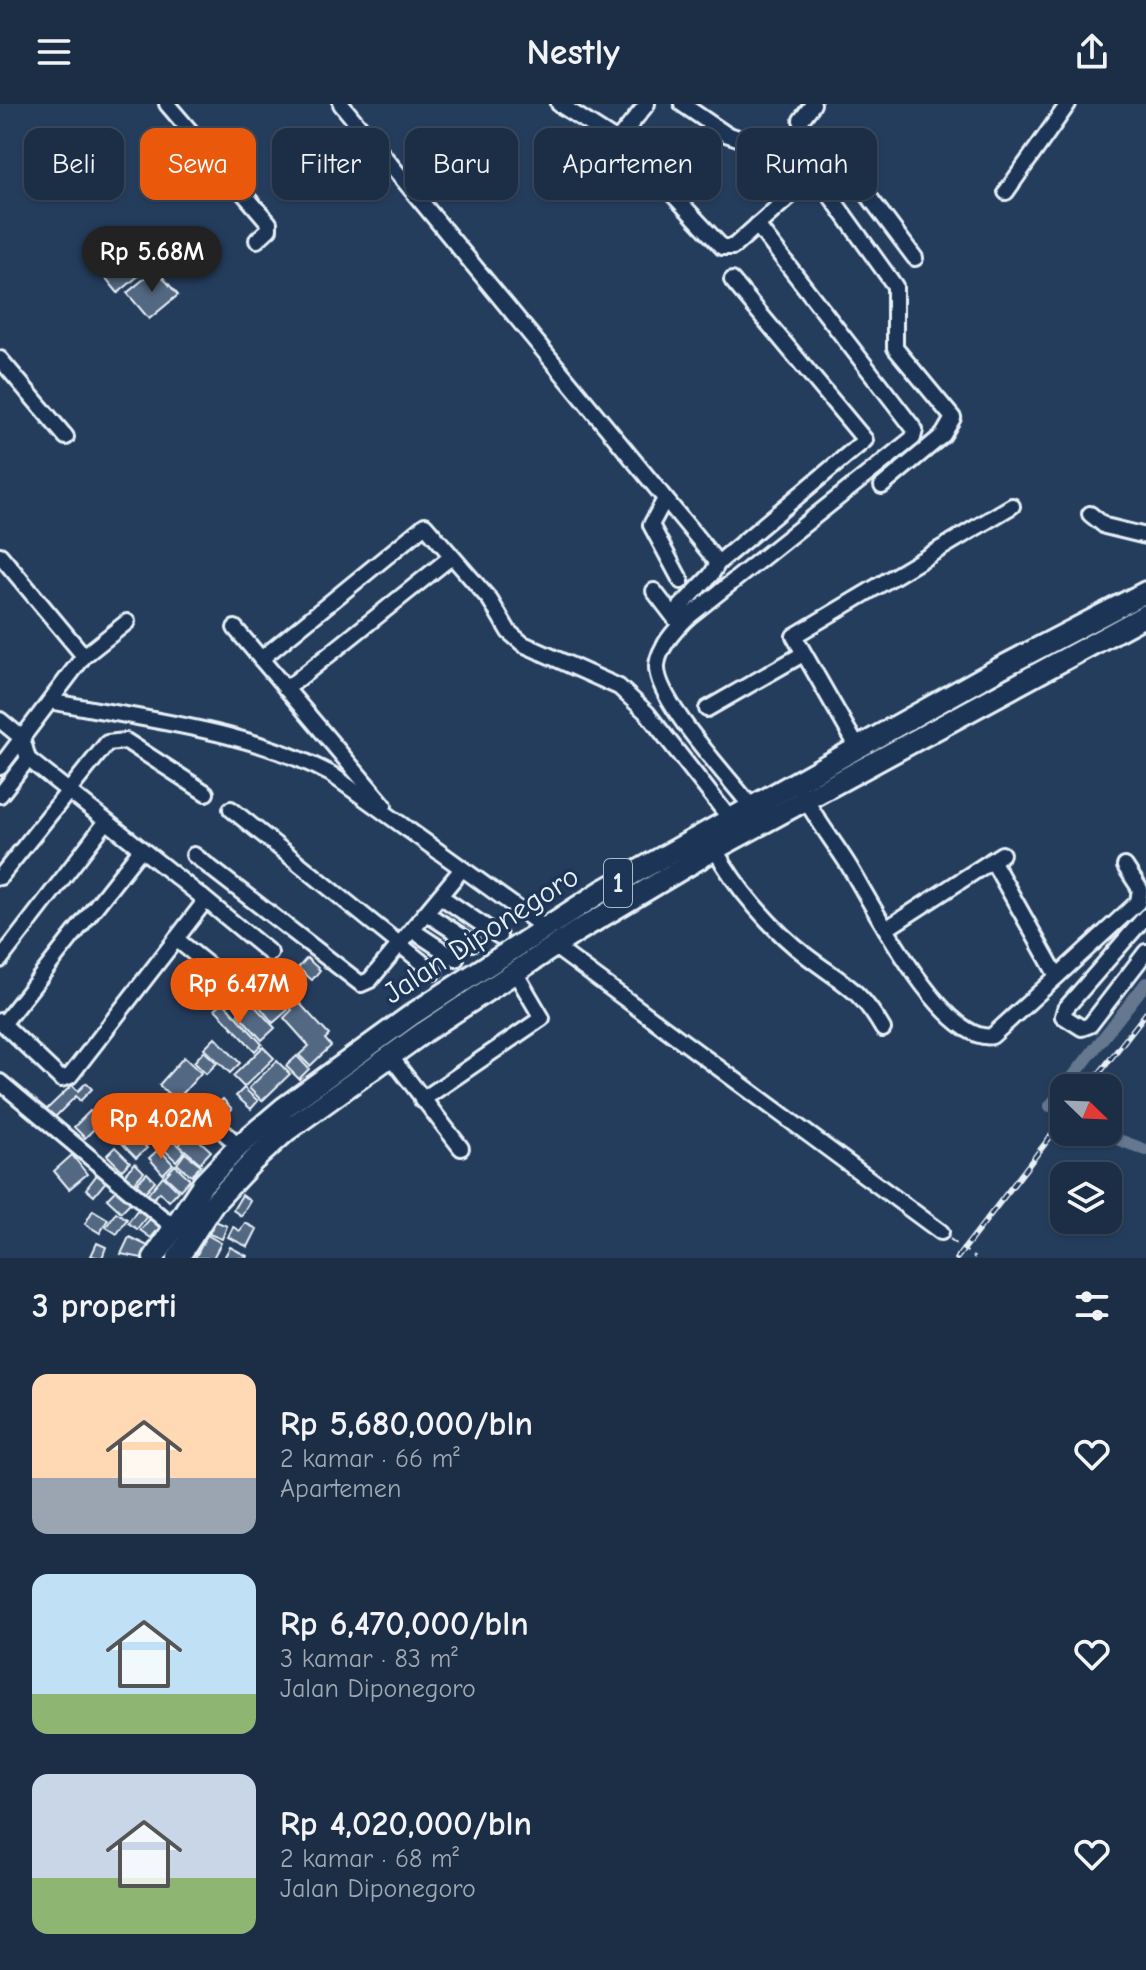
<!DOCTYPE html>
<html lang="id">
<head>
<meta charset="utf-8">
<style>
	:root { --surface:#1c2e46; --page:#293a51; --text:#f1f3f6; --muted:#a0a8b3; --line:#3a4a5f; --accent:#ea580c }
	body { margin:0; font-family:"Comic Neue",sans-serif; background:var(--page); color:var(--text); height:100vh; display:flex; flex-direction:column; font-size:30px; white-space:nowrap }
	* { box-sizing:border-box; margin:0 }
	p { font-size:26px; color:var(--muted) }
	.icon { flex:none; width:44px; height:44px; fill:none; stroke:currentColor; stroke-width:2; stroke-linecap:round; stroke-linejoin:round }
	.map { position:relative; height:1154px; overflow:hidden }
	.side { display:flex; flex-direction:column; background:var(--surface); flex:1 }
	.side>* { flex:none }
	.hud { position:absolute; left:24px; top:24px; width:1098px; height:72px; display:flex; gap:16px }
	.needle { width:52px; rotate:113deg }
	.buttons { position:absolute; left:1050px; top:970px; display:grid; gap:16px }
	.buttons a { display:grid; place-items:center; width:72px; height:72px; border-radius:16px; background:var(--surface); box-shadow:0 2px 6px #0004,0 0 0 2px var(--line); font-size:40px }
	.price { position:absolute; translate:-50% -68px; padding:0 18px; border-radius:28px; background:var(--accent); color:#fff; font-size:26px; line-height:52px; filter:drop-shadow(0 2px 4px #0008) }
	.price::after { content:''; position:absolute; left:50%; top:48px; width:24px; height:18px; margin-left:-12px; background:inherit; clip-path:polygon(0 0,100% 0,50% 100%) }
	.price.on { background:#222; color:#fff }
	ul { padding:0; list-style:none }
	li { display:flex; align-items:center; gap:24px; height:200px; padding:0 32px }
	li span { display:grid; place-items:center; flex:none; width:224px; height:160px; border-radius:16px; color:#555 }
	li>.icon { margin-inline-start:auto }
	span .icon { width:96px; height:96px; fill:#fffc; stroke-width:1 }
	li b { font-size:34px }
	h2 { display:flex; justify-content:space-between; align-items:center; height:96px; padding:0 32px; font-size:34px }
	.chip { padding:0 28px; border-radius:16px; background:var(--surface); box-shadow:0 2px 6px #0004,0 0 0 2px var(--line); font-size:28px; line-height:72px }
	.chip.on { background:var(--accent); color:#fff }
	header { display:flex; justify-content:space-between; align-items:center; height:104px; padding:0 32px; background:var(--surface); font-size:36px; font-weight:800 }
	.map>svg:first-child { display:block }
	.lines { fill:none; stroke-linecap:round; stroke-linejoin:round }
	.canal { stroke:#657890; stroke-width:12 }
	.building { fill:#536782; stroke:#e8f1f8; stroke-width:2 }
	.minor-casing { stroke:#e8f1f8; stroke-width:20 }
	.highway-casing { stroke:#e8f1f8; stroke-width:26 }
	.path { stroke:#e8f1f8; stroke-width:2; stroke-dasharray:8 6; stroke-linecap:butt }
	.minor { stroke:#1d3557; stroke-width:14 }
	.highway { stroke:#1d3557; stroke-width:20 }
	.rail-casing { stroke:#e8f1f8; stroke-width:6 }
	.rail { stroke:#1d3557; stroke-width:3; stroke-dasharray:9; stroke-linecap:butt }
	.labels { text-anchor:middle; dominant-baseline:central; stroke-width:7; stroke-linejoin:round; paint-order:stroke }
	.shield { fill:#1d3557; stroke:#abb9c8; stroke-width:2 }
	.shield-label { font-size:28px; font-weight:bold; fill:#e8f1f8 }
	.street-label { font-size:30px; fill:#e8f1f8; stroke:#1d3557 }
</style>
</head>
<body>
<header><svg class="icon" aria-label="menu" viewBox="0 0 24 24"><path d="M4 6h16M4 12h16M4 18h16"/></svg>Nestly<svg class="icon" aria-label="share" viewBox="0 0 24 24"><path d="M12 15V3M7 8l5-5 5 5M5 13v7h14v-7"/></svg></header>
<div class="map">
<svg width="1146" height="1154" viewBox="0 0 1146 1154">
	<rect width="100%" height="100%" fill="#253d5d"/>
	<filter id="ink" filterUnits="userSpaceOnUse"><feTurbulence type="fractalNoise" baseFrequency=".0125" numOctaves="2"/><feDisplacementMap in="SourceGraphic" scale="16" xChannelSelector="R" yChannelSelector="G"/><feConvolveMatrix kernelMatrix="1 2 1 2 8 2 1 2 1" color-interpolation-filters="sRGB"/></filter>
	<g filter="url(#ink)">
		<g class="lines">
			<g class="canal">
				<path d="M1050,1002l96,-123"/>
				<path d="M1098,1028l48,18"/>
			</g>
		</g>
		<g class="building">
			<path d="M126,135l23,28 -31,26 -23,-28z"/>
			<path d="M164,142l15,19 -11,9 -15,-19z"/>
			<path d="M156,165l22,26 -29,24 -22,-26z"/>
			<path d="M307,854l13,12 -8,10 -14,-12z"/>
			<path d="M281,866l10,10 -11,11 -9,-10z"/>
			<path d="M265,879l23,27 -15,13 -22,-27z"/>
			<path d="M291,890l38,41 -4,4 6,7 -21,20 -11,-11 10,-9 -25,-28 8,-8 -8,-9z"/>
			<path d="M223,898l39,42 -7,7 -40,-42z"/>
			<path d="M251,898l24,26 -13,12 -24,-26z"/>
			<path d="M215,933l25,26 -10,10 -26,-25z"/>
			<path d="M263,943l11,11 -30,29 -11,-11z"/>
			<path d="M204,947l13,12 -11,11 -12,-12z"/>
			<path d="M297,952l12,13 -10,10 -13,-13z"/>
			<path d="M184,953l17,16 -25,28 -17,-16z"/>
			<path d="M277,957l13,13 -28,27 -13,-13z"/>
			<path d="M86,979l6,6 -12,12 -4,-5 -23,23 -8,-8 27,-26 6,6z"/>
			<path d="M244,984l14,13 -7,8 -15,-13z"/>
			<path d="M223,995l9,10 -13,13 -10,-10z"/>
			<path d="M162,1003l26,22 -10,11 -25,-22z"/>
			<path d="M90,1007l11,11 -16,16 -11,-11z"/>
			<path d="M142,1011l16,16 -11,12 -16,-16z"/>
			<path d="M203,1016l8,7 -11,12 -8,-7z"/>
			<path d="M128,1023l19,21 -11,10 -19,-20z"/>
			<path d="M190,1028l21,19 -11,12 -21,-18z"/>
			<path d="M165,1029l20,18 -9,10 -20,-19z"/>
			<path d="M115,1043l15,15 -8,8 -15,-15z"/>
			<path d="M159,1045l14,15 -10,10 -14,-16z"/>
			<path d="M185,1049l16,12 -9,11 -15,-12z"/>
			<path d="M72,1051l15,19 -18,15 -15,-18z"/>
			<path d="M135,1059l9,9 -12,13 -9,-9z"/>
			<path d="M175,1061l15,14 -10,11 -15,-14z"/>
			<path d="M99,1068l9,7 -14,17 -8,-7z"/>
			<path d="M147,1069l8,8 -10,11 -9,-8z"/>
			<path d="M163,1072l15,15 -9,10 -9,-9 -8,8 -5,-5z"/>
			<path d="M120,1082l13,14 -12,12 -14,-13z"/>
			<path d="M242,1091l8,6 -9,15 -8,-6z"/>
			<path d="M93,1106l15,9 -8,14 -15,-9z"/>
			<path d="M137,1106l10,6 -10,13 -9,-6z"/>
			<path d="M116,1108l11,7 -10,15 -11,-7z"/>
			<path d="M150,1115l10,8 -9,11 -11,-8z"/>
			<path d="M215,1117l12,5 -5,13 -13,-5z"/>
			<path d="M245,1119l12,6 -9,18 -20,-10 5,-10 7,4z"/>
			<path d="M207,1131l14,8 -8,15h-18z"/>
			<path d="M129,1133l19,9 -6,12 -21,-4z"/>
			<path d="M97,1139l9,4 -4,11 -11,-2z"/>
			<path d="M230,1143l17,9 -1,2h-22z"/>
		</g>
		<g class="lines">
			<g class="minor-casing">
				<g id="minor">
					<path d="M167,0l102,119v6l-12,11"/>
					<path d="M341,0l377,459"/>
					<path d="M559,0l58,37 32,28 73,78h11l104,-93 78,104"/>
					<path d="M682,0l44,30 59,20"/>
					<path d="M801,16l12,-16"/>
					<path d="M617,37l30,-37"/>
					<path d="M814,69l81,113v62l58,70 -10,17 -61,51"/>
					<path d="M1006,88l62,-88"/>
					<path d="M0,255l66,78"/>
					<path d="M665,395l-14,26 30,56"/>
					<path d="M1090,410l15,12 41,10"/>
					<path d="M0,451l84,101"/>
					<path d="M654,487l26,34"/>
					<path d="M687,514l-6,-12 30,-31 7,-12 147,-123 -133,-160"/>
					<path d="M235,524l149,177"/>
					<path d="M261,555l164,-134 65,75 19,32 14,12 96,43 28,26 87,111"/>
					<path d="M286,585l165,-132"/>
					<path d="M50,597c93,19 196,28 281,73l214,154"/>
					<path d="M707,605l96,-55"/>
					<path d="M0,616l22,18 6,21 174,138v8l-26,34 62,50"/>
					<path d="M858,644l-64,-112 218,-130"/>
					<path d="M0,663l84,-111 43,-34"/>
					<path d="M802,689c13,25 32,49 47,73 22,36 95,179 143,170l146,-134 2,-13 -15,-23"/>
					<path d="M0,691l28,-36"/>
					<path d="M231,705l203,163"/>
					<path d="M756,709c-22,-31 -102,-113 -99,-148 2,-18 18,-35 30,-47l226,-180 2,-8 -158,-205"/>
					<path d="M715,745c20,38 58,82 93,108 36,27 52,32 75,72"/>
					<path d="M194,751l167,129 9,-4 92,-111"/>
					<path d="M992,756l65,116"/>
					<path d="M0,773l107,-134 19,-2 80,52"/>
					<path d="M440,792l59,40"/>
					<path d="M202,793l68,56"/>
					<path d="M426,809l46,30"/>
					<path d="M1146,812l-81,93 -2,7 19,12 8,-3 56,-73"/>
					<path d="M886,825l116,-75"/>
					<path d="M412,826l44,29"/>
					<path d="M555,843l386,285"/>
					<path d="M0,856l106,-138"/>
					<path d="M0,917l61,58 9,-3 106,-137"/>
					<path d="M3,920l138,-175"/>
					<path d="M391,953l70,91"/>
					<path d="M0,978l178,149"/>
					<path d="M422,996l120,-82 -27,-46"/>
					<path d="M205,1011l34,31"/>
				</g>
			</g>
			<g class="highway-casing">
				<g id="highway">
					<path d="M154,1154l49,-74 36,-38 46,-39 128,-93 191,-124 396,-222 146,-76"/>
					<path d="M178,1154l34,-53 42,-45 32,-29 138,-99 152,-100 139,-83 431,-234"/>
				</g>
			</g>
			<path class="path" d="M950,1135l25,19"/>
			<use href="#minor" class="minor"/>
			<use href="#highway" class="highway"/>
			<g class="rail-casing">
				<g id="rail">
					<path d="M1088,984l58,-75"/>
					<path d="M957,1154l107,-139"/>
				</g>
			</g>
			<use href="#rail" class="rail"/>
		</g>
	</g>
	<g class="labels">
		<rect class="shield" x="604" y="755" width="28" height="48" rx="6"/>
		<g class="shield-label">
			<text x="618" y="779">1</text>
		</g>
		<g class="street-label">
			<text transform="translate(481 831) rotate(-33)">Jalan Diponegoro</text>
		</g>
	</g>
</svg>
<div class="buttons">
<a><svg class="needle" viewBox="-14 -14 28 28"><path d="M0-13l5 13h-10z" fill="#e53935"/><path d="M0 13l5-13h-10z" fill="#a0a8b3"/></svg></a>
<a><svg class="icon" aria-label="layers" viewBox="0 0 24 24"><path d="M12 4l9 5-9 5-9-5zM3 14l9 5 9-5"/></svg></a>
</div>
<b class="price on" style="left:152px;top:190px">Rp 5.68M</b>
<b class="price" style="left:239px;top:922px">Rp 6.47M</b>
<b class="price" style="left:161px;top:1057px">Rp 4.02M</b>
<div class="hud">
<a class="chip">Beli</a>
<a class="chip on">Sewa</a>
<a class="chip">Filter</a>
<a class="chip">Baru</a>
<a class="chip">Apartemen</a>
<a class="chip">Rumah</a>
</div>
</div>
<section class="side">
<h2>3 properti<svg class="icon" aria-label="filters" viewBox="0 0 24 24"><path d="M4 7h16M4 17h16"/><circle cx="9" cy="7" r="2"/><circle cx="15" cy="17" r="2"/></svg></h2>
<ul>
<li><span style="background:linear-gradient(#ffd9b3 65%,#9aa5b1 0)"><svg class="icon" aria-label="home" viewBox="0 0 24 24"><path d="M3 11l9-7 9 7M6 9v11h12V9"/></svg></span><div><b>Rp 5,680,000/bln</b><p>2 kamar · 66 m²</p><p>Apartemen</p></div><svg class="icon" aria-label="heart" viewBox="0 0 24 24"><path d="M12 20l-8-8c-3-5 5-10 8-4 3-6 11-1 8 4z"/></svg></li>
<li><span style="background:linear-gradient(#bfe0f5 75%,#8fb573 0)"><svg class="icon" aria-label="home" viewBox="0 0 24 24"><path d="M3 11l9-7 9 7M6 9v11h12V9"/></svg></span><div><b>Rp 6,470,000/bln</b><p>3 kamar · 83 m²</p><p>Jalan Diponegoro</p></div><svg class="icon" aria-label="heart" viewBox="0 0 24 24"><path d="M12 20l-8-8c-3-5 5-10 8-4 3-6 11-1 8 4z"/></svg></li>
<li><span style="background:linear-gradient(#c9d6e8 65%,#8fb573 0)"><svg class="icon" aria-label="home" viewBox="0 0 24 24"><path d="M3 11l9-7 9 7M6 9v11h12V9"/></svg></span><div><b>Rp 4,020,000/bln</b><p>2 kamar · 68 m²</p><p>Jalan Diponegoro</p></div><svg class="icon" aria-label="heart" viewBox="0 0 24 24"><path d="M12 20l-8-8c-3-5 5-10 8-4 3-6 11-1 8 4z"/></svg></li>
</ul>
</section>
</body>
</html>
